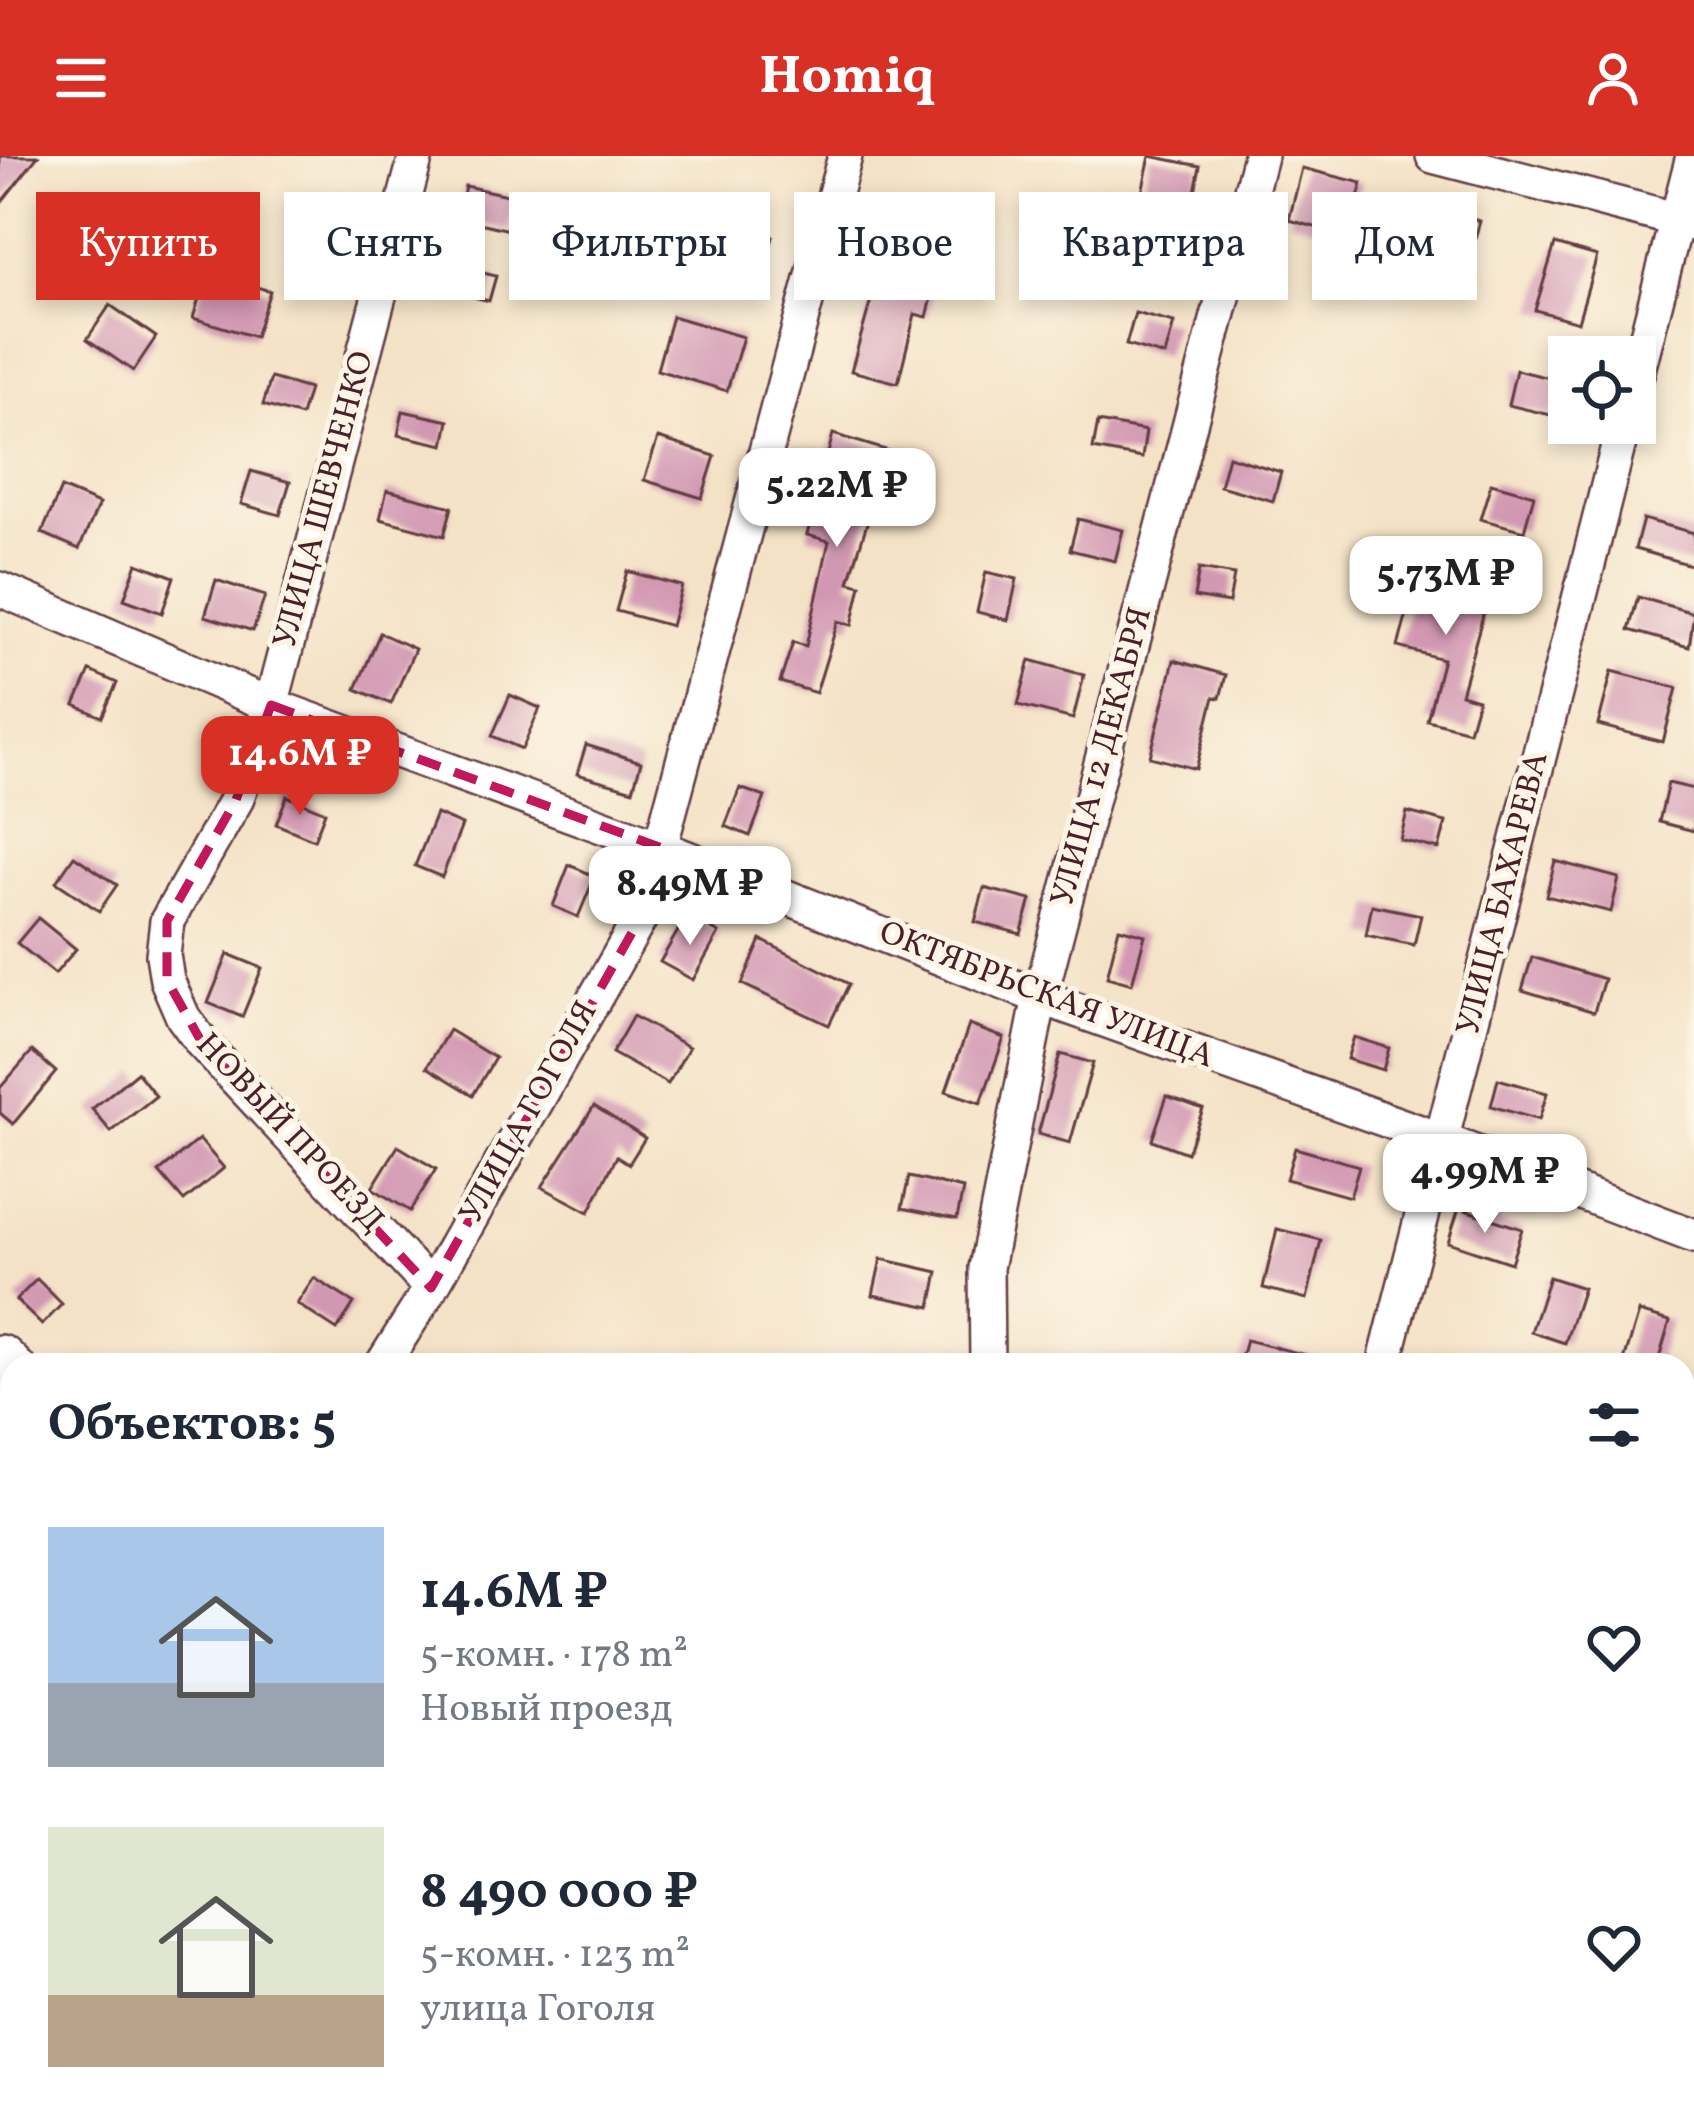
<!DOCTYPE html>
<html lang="ru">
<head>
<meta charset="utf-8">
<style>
	:root { --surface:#fff; --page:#f6f6f7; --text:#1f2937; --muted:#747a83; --accent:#d93025 }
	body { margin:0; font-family:Vollkorn,serif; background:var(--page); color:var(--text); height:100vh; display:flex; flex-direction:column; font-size:45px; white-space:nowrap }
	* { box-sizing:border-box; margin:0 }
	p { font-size:39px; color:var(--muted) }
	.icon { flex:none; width:66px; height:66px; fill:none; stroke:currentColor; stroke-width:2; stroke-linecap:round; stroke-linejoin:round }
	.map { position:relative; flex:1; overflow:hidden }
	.details { position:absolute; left:0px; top:1197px; width:1695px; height:768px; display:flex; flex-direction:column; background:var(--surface); border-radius:36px 36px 0 0; box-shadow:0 6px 18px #0003 }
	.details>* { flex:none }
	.guide { position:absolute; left:36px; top:36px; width:1623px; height:108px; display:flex; gap:24px }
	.buttons { position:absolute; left:1548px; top:180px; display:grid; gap:24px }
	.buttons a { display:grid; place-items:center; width:108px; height:108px; border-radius:0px; background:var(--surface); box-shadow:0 6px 18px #0003; font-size:60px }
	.price { position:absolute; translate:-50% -102px; padding:0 27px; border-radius:24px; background:#fff; color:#222; font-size:39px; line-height:78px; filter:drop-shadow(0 3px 6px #0008) }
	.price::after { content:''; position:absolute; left:50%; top:72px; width:36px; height:27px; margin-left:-18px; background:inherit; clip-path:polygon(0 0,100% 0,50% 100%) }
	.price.current { background:var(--accent); color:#fff }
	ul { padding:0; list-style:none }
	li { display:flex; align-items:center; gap:36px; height:300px; padding:0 48px }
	li span { display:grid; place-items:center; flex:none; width:336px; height:240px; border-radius:0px; color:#555 }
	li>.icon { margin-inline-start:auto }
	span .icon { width:144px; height:144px; fill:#fffc; stroke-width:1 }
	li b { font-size:51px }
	h2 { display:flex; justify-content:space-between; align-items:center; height:144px; padding:0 48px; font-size:51px }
	.chip { padding:0 42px; border-radius:0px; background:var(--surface); box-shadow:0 6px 18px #0003; font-size:42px; line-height:108px }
	.chip.current { background:var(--accent); color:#fff }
	header { display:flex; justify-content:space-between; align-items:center; height:156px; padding:0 48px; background:var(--accent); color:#fff; font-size:54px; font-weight:700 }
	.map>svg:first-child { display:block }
	.park { fill:#becd6f; stroke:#84764d; stroke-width:3 }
	.building { fill:#d297b2 }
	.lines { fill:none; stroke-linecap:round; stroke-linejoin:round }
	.lane-casing { stroke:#643c42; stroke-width:21 }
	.street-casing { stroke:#643c42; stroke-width:38 }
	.primary-casing { stroke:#643c42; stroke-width:56 }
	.lane { stroke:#fff; stroke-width:16 }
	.street { stroke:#fff; stroke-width:33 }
	.primary { stroke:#fff; stroke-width:51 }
	.marked { fill:none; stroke:#c2185b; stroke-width:9; stroke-dasharray:24 15; stroke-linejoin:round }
	.labels { text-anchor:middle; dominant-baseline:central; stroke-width:10; stroke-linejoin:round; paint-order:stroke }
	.street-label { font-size:33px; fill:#4a1f2b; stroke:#fcf5e5 }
</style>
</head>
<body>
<header><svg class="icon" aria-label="menu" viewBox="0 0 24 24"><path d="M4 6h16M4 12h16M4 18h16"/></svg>Homiq<svg class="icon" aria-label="person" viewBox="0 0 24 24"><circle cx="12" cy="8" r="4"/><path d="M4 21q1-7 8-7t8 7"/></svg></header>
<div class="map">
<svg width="1694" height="1965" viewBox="0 0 1694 1965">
	<rect width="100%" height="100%" fill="#fcf5e5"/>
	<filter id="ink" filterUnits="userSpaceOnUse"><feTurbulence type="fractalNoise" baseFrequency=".00833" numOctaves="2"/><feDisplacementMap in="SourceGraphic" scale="24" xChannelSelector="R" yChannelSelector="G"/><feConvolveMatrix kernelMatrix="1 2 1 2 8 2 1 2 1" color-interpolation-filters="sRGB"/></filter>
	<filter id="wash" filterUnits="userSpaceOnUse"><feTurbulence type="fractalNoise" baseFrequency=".004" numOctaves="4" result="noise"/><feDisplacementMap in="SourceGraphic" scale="48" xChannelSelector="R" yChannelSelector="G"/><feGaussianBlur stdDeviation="2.7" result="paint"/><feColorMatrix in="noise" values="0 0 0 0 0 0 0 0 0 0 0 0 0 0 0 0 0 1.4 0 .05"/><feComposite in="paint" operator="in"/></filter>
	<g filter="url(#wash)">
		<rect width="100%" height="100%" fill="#f4e2c6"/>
		<path class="park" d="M1694,1231v734h-278l-26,-10 293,-2v-691z"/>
		<g id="blocks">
			<g class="building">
				<path d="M0,0h38l-38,48z"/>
				<path d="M1150,0l50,10 -10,51 -51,-11z"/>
				<path d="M1302,12l60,15 -14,53 -59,-16z"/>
				<path d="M465,30l51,11 -7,33 -51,-12z"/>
				<path d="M1450,56l30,9 -12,42 -30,-8z"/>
				<path d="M723,67l50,14 -9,32 -50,-14z"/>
				<path d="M1555,88l42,12 -19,66 -43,-12z"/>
				<path d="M443,107l53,13 -7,25 -52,-13z"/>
				<path d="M880,112l56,14 -9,35 -12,-3 -17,69 -47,-12z"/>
				<path d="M207,116l63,19 -15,46 -62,-19z"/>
				<path d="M110,149l46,32 -23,34 -46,-32z"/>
				<path d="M1135,157l39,10 -9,33 -39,-11z"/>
				<path d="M672,160l71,21 -16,54 -70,-21z"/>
				<path d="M1516,214l47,11 -8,35 -47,-11z"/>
				<path d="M271,222l38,11 -8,27 -38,-11z"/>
				<path d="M403,255l46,10 -5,24 -46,-10z"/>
				<path d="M1098,266l48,9 -4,27 -49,-9z"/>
				<path d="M833,278l56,17 -40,131 12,3 -9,40 -14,-4 -22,72 -36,-11 13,-40 13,4 23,-105 -22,-6z"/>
				<path d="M658,282l57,18 -13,42 -58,-18z"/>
				<path d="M1228,300l53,16 -8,29 -53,-15z"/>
				<path d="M251,315l39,11 -10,33 -39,-11z"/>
				<path d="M1491,327l43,12 -10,36 -44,-12z"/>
				<path d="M61,332l38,16 -20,45 -37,-16z"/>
				<path d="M387,334l65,17 -8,29 -64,-17z"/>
				<path d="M1078,363l45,11 -8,31 -45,-11z"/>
				<path d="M1643,363l51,14v33l-59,-17z"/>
				<path d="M137,407l37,14 -12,36 -38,-14z"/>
				<path d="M1419,411l72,19 -30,108 17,5 -9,32 -42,-11 16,-61 -45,-12z"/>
				<path d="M1199,413l35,6 -5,28 -35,-6z"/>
				<path d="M627,415l55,15 -11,40 -55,-15z"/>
				<path d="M986,416l31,7 -9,41 -31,-8z"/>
				<path d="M216,424l49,16 -12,35 -48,-15z"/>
				<path d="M1638,441l56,16 -5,34 -60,-17z"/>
				<path d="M380,477l35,16 -24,55 -35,-15z"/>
				<path d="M1030,504l54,15 -11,44 -55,-14z"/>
				<path d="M1174,504l52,15 -6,23 -6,-1 -18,72 -46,-12z"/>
				<path d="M90,515l27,12 -15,34 -27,-12z"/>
				<path d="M1612,515l65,17 -14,54 -65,-17z"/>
				<path d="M510,539l30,13 -18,41 -30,-13z"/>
				<path d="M586,589l55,17 -8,28 -56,-16z"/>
				<path d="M1668,627l26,6v42l-35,-9z"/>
				<path d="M740,632l25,9 -15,39 -25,-10z"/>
				<path d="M287,640l38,16 -11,28 -38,-16z"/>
				<path d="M1407,656l39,10 -7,27 -39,-9z"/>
				<path d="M436,658l26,11 -20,52 -27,-11z"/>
				<path d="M74,700l43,29 -18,26 -43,-29z"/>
				<path d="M1555,705l64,17 -8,34 -65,-16z"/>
				<path d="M569,709l26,11 -17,41 -25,-11z"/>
				<path d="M984,732l47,12 -10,34 -46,-12z"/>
				<path d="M1372,749l49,10 -7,30 -48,-10z"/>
				<path d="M687,759l32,18 -26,47 -33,-18z"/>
				<path d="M38,762l38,31 -21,25 -38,-31z"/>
				<path d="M1119,772l26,7 -13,49 -25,-7z"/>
				<path d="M761,784l88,44 -20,41 -87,-41z"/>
				<path d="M228,798l34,14 -20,49 -34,-14z"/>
				<path d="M1532,801l72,22 -10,33 -72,-22z"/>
				<path d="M633,860l56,31 -21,37 -56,-31z"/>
				<path d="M969,869l35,13 -23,65 -35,-12z"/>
				<path d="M449,874l46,28 -22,37 -46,-28z"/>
				<path d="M1354,881l35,11 -6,22 -36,-11z"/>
				<path d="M32,895l24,21 -43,52 -13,-11v-25z"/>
				<path d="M1060,898l33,9 -23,80 -32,-9z"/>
				<path d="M137,916l19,24 -45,36 -19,-23z"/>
				<path d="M1498,923l49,14 -8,27 -48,-14z"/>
				<path d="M1167,940l36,13 -16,44 -35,-13z"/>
				<path d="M594,950l51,32 -16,26 -12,-8 -28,56 -47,-25z"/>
				<path d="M199,983l25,29 -40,33 -25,-29z"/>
				<path d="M398,990l38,23 -26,42 -38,-23z"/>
				<path d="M1295,992l64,18 -9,31 -64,-18z"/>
				<path d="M909,1021l54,12 -6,30 -55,-11z"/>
				<path d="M1459,1052l63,21 -11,34 -63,-21z"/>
				<path d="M1277,1073l44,11 -14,59 -44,-11z"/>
				<path d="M881,1103l57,13 -7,35 -58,-12z"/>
				<path d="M1549,1121l34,11 -18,55 -34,-11z"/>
				<path d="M314,1122l40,25 -17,27 -40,-26z"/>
				<path d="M37,1123l25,25 -20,21 -26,-25z"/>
				<path d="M1639,1156l31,9 -13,44 -33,-4z"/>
				<path d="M1246,1184l68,17 -1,8h-74z"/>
			</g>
		</g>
	</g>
	<g filter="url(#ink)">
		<use href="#blocks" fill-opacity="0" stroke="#643c42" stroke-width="3"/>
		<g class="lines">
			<g class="lane-casing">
				<g id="lane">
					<path d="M0,1423l12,-11"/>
					<path d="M0,1830l12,-12"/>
					<path d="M505,1953l11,12"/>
					<path d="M396,1965l13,-12"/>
				</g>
			</g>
			<g class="street-casing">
				<g id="street">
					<path d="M416,0l-145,549 -35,95 -69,121 -4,34 4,25 16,37 19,26 229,245"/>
					<path d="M1433,0l261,68"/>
					<path d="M1635,226l58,-226"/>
					<path d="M0,433l271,116 391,143 378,149 402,143 252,96"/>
					<path d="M382,1209l49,-77 211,-373 203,-759"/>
					<path d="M987,1209l-1,-97 54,-271 220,-841"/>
					<path d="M1384,1209l240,-942"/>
					<path d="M0,1669l12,-12"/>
					<path d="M0,1884l12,12"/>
					<path d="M68,1953l12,12"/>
					<path d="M1188,1965l3,-12"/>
				</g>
			</g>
			<g class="primary-casing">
				<g id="primary">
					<path d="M0,1205l12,12"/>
					<path d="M735,1953l12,12"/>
				</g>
			</g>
			<use href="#lane" class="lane"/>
			<use href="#street" class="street"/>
			<use href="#primary" class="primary"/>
		</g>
	</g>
	<path class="marked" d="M271,549l391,143 -20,67 -211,373 -229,-245 -35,-63v-59l69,-121z"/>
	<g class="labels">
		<g class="street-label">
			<text transform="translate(325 344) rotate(-75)">УЛИЦА ШЕВЧЕНКО</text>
			<text transform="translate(1103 601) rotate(-75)">УЛИЦА 12 ДЕКАБРЯ</text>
			<text transform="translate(1504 738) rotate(-76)">УЛИЦА БАХАРЕВА</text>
			<text transform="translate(1046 840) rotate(21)">ОКТЯБРЬСКАЯ УЛИЦА</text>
			<text transform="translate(530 957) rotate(-61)">УЛИЦА ГОГОЛЯ</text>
			<text transform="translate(289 978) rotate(47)">НОВЫЙ ПРОЕЗД</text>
		</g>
	</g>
</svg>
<div class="buttons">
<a><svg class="icon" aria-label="locate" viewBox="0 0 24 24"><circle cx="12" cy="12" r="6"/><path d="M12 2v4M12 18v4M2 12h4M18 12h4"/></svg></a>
</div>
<b class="price" style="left:837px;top:394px">5.22M ₽</b>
<b class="price" style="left:1446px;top:482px">5.73M ₽</b>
<b class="price current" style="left:300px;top:662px">14.6M ₽</b>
<b class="price" style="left:690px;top:792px">8.49M ₽</b>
<b class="price" style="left:1485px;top:1080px">4.99M ₽</b>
<div class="guide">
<a class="chip current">Купить</a>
<a class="chip">Снять</a>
<a class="chip">Фильтры</a>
<a class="chip">Новое</a>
<a class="chip">Квартира</a>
<a class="chip">Дом</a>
</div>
<section class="details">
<h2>Объектов: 5<svg class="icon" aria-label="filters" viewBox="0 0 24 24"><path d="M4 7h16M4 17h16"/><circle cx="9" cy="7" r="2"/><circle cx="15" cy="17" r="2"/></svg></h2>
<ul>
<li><span style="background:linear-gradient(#a9c7e8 65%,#9aa5b1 0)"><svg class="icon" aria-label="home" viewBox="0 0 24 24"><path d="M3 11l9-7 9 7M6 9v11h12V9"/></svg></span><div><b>14.6M ₽</b><p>5-комн. · 178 m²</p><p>Новый проезд</p></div><svg class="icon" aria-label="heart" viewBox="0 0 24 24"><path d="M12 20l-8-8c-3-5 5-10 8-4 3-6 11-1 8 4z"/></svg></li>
<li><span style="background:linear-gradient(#dfe7d0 70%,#b9a48a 0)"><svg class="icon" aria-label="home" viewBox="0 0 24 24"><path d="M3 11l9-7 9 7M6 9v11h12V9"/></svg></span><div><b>8 490 000 ₽</b><p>5-комн. · 123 m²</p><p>улица Гоголя</p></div><svg class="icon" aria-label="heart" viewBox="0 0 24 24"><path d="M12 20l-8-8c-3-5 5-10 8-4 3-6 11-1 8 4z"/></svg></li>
</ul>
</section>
</div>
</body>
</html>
